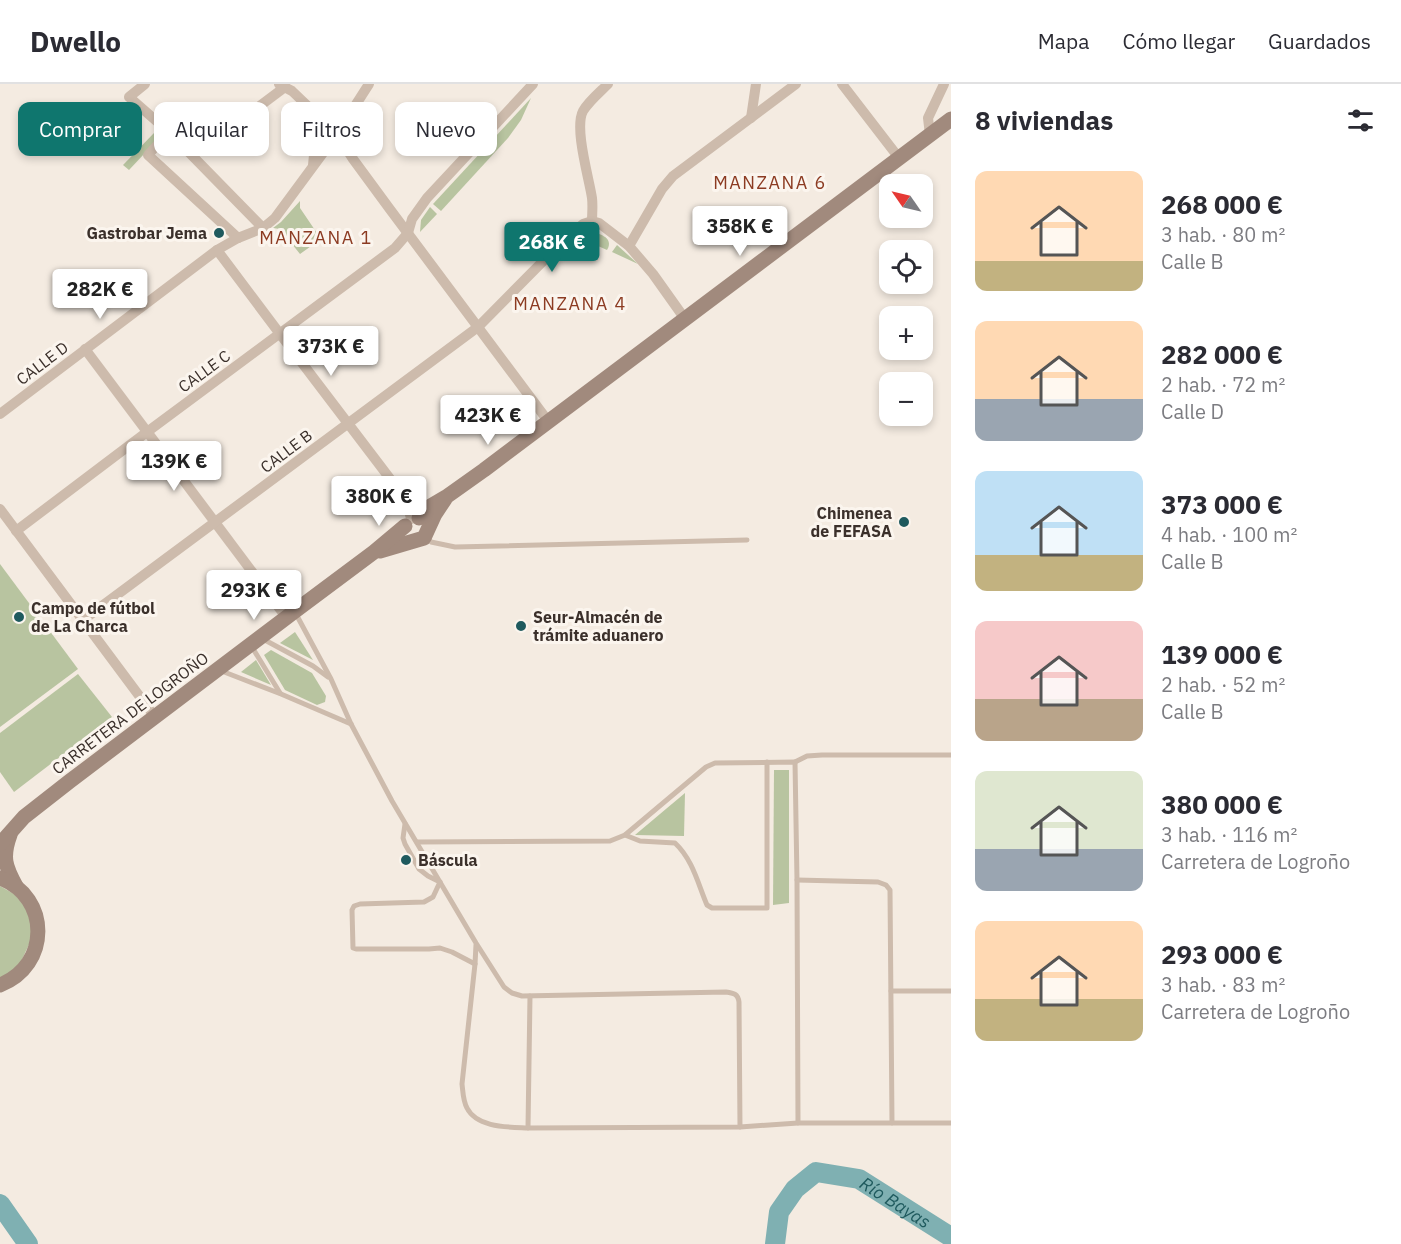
<!DOCTYPE html>
<html lang="es">
<head>
<meta charset="utf-8">
<style>
	:root { --surface:#fff; --page:#f7f7f7; --text:#2b2b33; --muted:#7c7c81; --line:#e1e1e2; --accent:#0f766e }
	body { margin:0; font-family:"IBM Plex Sans",sans-serif; background:var(--page); color:var(--text); height:100vh; display:flex; flex-direction:column; font-size:22px; white-space:nowrap }
	* { box-sizing:border-box; margin:0 }
	p { font-size:20px; color:var(--muted) }
	.icon { flex:none; width:33px; height:33px; fill:none; stroke:currentColor; stroke-width:2; stroke-linecap:round; stroke-linejoin:round }
	.map { position:relative; flex:1; overflow:hidden }
	.side { display:flex; flex-direction:column; background:var(--surface); width:450px }
	.side>* { flex:none }
	.top-card { position:absolute; left:18px; top:18px; width:570px; height:54px; display:flex; gap:12px }
	.needle { width:39px; rotate:304deg }
	.fabs { position:absolute; left:879px; top:90px; display:grid; gap:12px }
	.fabs a { display:grid; place-items:center; width:54px; height:54px; border-radius:12px; background:var(--surface); box-shadow:0 3px 9px #0003; font-size:30px }
	.price { position:absolute; translate:-50% -51px; padding:0 14px; border-radius:6px; background:#fff; color:#222; font-size:20px; line-height:39px; filter:drop-shadow(0 2px 3px #0008) }
	.price::after { content:''; position:absolute; left:50%; top:36px; width:18px; height:14px; margin-left:-9px; background:inherit; clip-path:polygon(0 0,100% 0,50% 100%) }
	.price.on { background:var(--accent); color:#fff }
	ul { padding:0; list-style:none }
	li { display:flex; align-items:center; gap:18px; height:150px; padding:0 24px }
	li span { display:grid; place-items:center; flex:none; width:168px; height:120px; border-radius:12px; color:#555 }
	li>.icon { margin-inline-start:auto }
	span .icon { width:72px; height:72px; fill:#fffc; stroke-width:1 }
	li b { font-size:26px }
	h2 { display:flex; justify-content:space-between; align-items:center; height:72px; padding:0 24px; font-size:26px }
	.pill { padding:0 21px; border-radius:12px; background:var(--surface); box-shadow:0 3px 9px #0003; font-size:21px; line-height:54px }
	.pill.on { background:var(--accent); color:#fff }
	header { display:flex; align-items:center; gap:36px; box-sizing:border-box; height:84px; padding:0 30px; background:var(--surface); border-bottom:2px solid var(--line) }
	header strong { font-size:28px }
	nav { display:flex; gap:33px; margin-inline-start:auto; font-size:21px }
	main { display:flex; flex:1; min-height:0 }
	.map>svg:first-child { display:block }
	.green { fill:#b8c4a0 }
	.lines { fill:none; stroke-linecap:round; stroke-linejoin:round }
	.river { stroke:#7fb0b2; stroke-width:20 }
	.service { stroke:#cdbbac; stroke-width:5 }
	.minor { stroke:#cdbbac; stroke-width:10 }
	.secondary { stroke:#a18a7d; stroke-width:15 }
	.poi-dot { fill:#1f5a5e; stroke:#fbf5ee; stroke-width:2 }
	.labels { text-anchor:middle; dominant-baseline:central; stroke-width:6; stroke-linejoin:round; paint-order:stroke }
	.poi-label { font-size:16px; font-weight:bold; fill:#3b302b; stroke:#fbf5ee; text-anchor:start }
	.street-label { font-size:16px; fill:#3b302b; stroke:#fbf5ee }
	.neighbourhood-label { font-size:18px; letter-spacing:1.5px; fill:#8c3b22; stroke:#fbf5ee }
	.water-label { font-size:18px; font-style:italic; fill:#1f5a5e; stroke:#fbf5ee }
</style>
</head>
<body>
<header>
<strong>Dwello</strong>
<nav><a>Mapa</a><a>Cómo llegar</a><a>Guardados</a></nav>
</header>
<main>
<div class="map">
<svg width="951" height="1160" viewBox="0 0 951 1160">
	<rect width="100%" height="100%" fill="#f4ebe1"/>
	<g class="green">
		<path d="M531,14l-10,22 -13,18 -67,73 -8,-7z"/>
		<path d="M154,49l5,5 -30,32 -6,-5z"/>
		<path d="M300,117v7l21,31 -21,15 -20,-25 -7,-1 8,-6z"/>
		<path d="M430,123l7,7 -17,18 1,-12z"/>
		<path d="M587,148c10,0 28,5 20,18l-27,-12z"/>
		<path d="M617,161l21,19 -26,-12z"/>
		<path d="M0,480l78,105 -78,58z"/>
		<path d="M295,548l18,28 -33,-17z"/>
		<path d="M271,566l41,23 14,23 -1,6 -8,3 -32,-15 -21,-35z"/>
		<path d="M256,576l15,25 -30,-13z"/>
		<path d="M78,590l34,43 -98,75 -14,-20v-39z"/>
		<path d="M774,686h15v133l-16,2z"/>
		<path d="M685,709l-1,43 -49,-1z"/>
		<path d="M0,802l14,8 11,12 6,16 1,16 -14,30 -18,11z"/>
	</g>
	<g class="lines">
		<g class="river">
			<path d="M0,1120l28,40"/>
			<path id="s1" d="M775,1160l4,-32 16,-23 21,-17 43,7 92,58"/>
		</g>
		<g class="service">
			<path d="M427,453l4,5 24,5 292,-7"/>
			<path d="M296,530l35,65 20,45 41,77 84,142 28,44 8,6 10,3 204,-4c8,1 12,2 13,10l1,125"/>
			<path d="M261,554l52,28 15,11"/>
			<path d="M252,563l28,46"/>
			<path d="M219,586l62,24 70,30"/>
			<path d="M795,678l12,-6 15,-1h129"/>
			<path d="M405,740l-2,14 2,6 14,25 9,7 12,6 -7,15 -9,5 -64,2 -6,2 -2,4 1,38 3,1h73l11,-1 12,4 23,12"/>
			<path d="M625,751l15,6 35,2c18,17 23,41 32,62l5,3h55v-146"/>
			<path d="M417,758l193,-1 15,-6 81,-68 9,-4 80,-1 2,118 1,243"/>
			<path d="M797,796l81,2 8,3 4,5 2,233"/>
			<path d="M476,861l-1,19 -13,120c1,8 1,17 5,24 10,20 42,19 61,20l212,-1 58,-4h153"/>
			<path d="M891,907h60"/>
			<path d="M528,1044l2,-132"/>
		</g>
		<g class="minor">
			<path d="M145,0l-16,13 40,35 94,96"/>
			<path d="M279,0l13,7 45,43 16,25 36,49 159,213"/>
			<path d="M842,0l57,74"/>
			<path d="M305,23c11,23 11,33 8,58"/>
			<path d="M257,24l28,-21"/>
			<path d="M751,34l5,-34"/>
			<path d="M169,48l-21,23 90,83"/>
			<path d="M930,51l-2,-17 16,-34"/>
			<path d="M592,137c0,-7 1,-15 0,-23 -3,-20 -18,-70 -9,-87 6,-10 17,-19 25,-27"/>
			<path d="M629,162l33,-57 11,-13 123,-92"/>
			<path d="M217,166l63,84 127,167 4,18"/>
			<path d="M85,265l201,268"/>
			<path d="M0,330l217,-164 21,-12 25,-10 12,-10 62,-84 32,-50"/>
			<path d="M0,425l155,208"/>
			<path d="M16,447l131,-99 248,-184 13,-15 4,-14 15,-21 106,-114"/>
			<path d="M83,536l395,-293 86,-87 19,-16 9,-3 7,2 30,23 24,28 32,45"/>
		</g>
		<g class="secondary">
			<path d="M419,434l10,-11 17,-10 38,-27 467,-351"/>
			<path d="M380,467l44,-13 11,-24 10,-15"/>
			<path d="M10,751c-8,22 -5,31 6,51"/>
			<path d="M0,760l24,-27 46,-36 225,-170 79,-59 31,-26"/>
			<path d="M0,794c51,19 50,88 0,107"/>
		</g>
	</g>
	<g class="poi-dot">
		<circle cx="219" cy="149" r="6"/>
		<circle cx="904" cy="438" r="6"/>
		<circle cx="19" cy="533" r="6"/>
		<circle cx="521" cy="542" r="6"/>
		<circle cx="406" cy="776" r="6"/>
	</g>
	<g class="labels">
		<g class="poi-label">
			<text x="207" y="149" text-anchor="end">Gastrobar Jema</text>
			<text x="892" y="429" text-anchor="end">Chimenea<tspan x="892" dy="18">de FEFASA</tspan></text>
			<text x="31" y="524">Campo de fútbol<tspan x="31" dy="18">de La Charca</tspan></text>
			<text x="533" y="533">Seur-Almacén de<tspan x="533" dy="18">trámite aduanero</tspan></text>
			<text x="418" y="776">Báscula</text>
		</g>
		<g class="street-label">
			<text transform="translate(42 279) rotate(-37)">CALLE D</text>
			<text transform="translate(204 287) rotate(-36)">CALLE C</text>
			<text transform="translate(286 367) rotate(-37)">CALLE B</text>
			<text transform="translate(130 629) rotate(-37)">CARRETERA DE LOGROÑO</text>
		</g>
		<g class="neighbourhood-label">
			<text x="770" y="98">MANZANA 6</text>
			<text x="316" y="153">MANZANA 1</text>
			<text x="570" y="219">MANZANA 4</text>
		</g>
		<g class="water-label">
			<text stroke="none"><textPath href="#s1" startOffset="174">Río Bayas</textPath></text>
		</g>
	</g>
</svg>
<div class="fabs">
<a><svg class="needle" viewBox="-14 -14 28 28"><path d="M0-13l5 13h-10z" fill="#e53935"/><path d="M0 13l5-13h-10z" fill="#7c7c81"/></svg></a>
<a><svg class="icon" aria-label="locate" viewBox="0 0 24 24"><circle cx="12" cy="12" r="6"/><path d="M12 2v4M12 18v4M2 12h4M18 12h4"/></svg></a>
<a>+</a>
<a>−</a>
</div>
<b class="price" style="left:740px;top:173px">358K €</b>
<b class="price on" style="left:552px;top:189px">268K €</b>
<b class="price" style="left:100px;top:236px">282K €</b>
<b class="price" style="left:331px;top:293px">373K €</b>
<b class="price" style="left:488px;top:362px">423K €</b>
<b class="price" style="left:174px;top:408px">139K €</b>
<b class="price" style="left:379px;top:443px">380K €</b>
<b class="price" style="left:254px;top:537px">293K €</b>
<div class="top-card">
<a class="pill on">Comprar</a>
<a class="pill">Alquilar</a>
<a class="pill">Filtros</a>
<a class="pill">Nuevo</a>
</div>
</div>
<section class="side">
<h2>8 viviendas<svg class="icon" aria-label="filters" viewBox="0 0 24 24"><path d="M4 7h16M4 17h16"/><circle cx="9" cy="7" r="2"/><circle cx="15" cy="17" r="2"/></svg></h2>
<ul>
<li><span style="background:linear-gradient(#ffd9b3 75%,#c2b280 0)"><svg class="icon" aria-label="home" viewBox="0 0 24 24"><path d="M3 11l9-7 9 7M6 9v11h12V9"/></svg></span><div><b>268 000 €</b><p>3 hab. · 80 m²</p><p>Calle B</p></div></li>
<li><span style="background:linear-gradient(#ffd9b3 65%,#9aa5b1 0)"><svg class="icon" aria-label="home" viewBox="0 0 24 24"><path d="M3 11l9-7 9 7M6 9v11h12V9"/></svg></span><div><b>282 000 €</b><p>2 hab. · 72 m²</p><p>Calle D</p></div></li>
<li><span style="background:linear-gradient(#bfe0f5 70%,#c2b280 0)"><svg class="icon" aria-label="home" viewBox="0 0 24 24"><path d="M3 11l9-7 9 7M6 9v11h12V9"/></svg></span><div><b>373 000 €</b><p>4 hab. · 100 m²</p><p>Calle B</p></div></li>
<li><span style="background:linear-gradient(#f6c9c9 65%,#b9a48a 0)"><svg class="icon" aria-label="home" viewBox="0 0 24 24"><path d="M3 11l9-7 9 7M6 9v11h12V9"/></svg></span><div><b>139 000 €</b><p>2 hab. · 52 m²</p><p>Calle B</p></div></li>
<li><span style="background:linear-gradient(#dfe7d0 65%,#9aa5b1 0)"><svg class="icon" aria-label="home" viewBox="0 0 24 24"><path d="M3 11l9-7 9 7M6 9v11h12V9"/></svg></span><div><b>380 000 €</b><p>3 hab. · 116 m²</p><p>Carretera de Logroño</p></div></li>
<li><span style="background:linear-gradient(#ffd9b3 65%,#c2b280 0)"><svg class="icon" aria-label="home" viewBox="0 0 24 24"><path d="M3 11l9-7 9 7M6 9v11h12V9"/></svg></span><div><b>293 000 €</b><p>3 hab. · 83 m²</p><p>Carretera de Logroño</p></div></li>
</ul>
</section>
</main>
</body>
</html>
